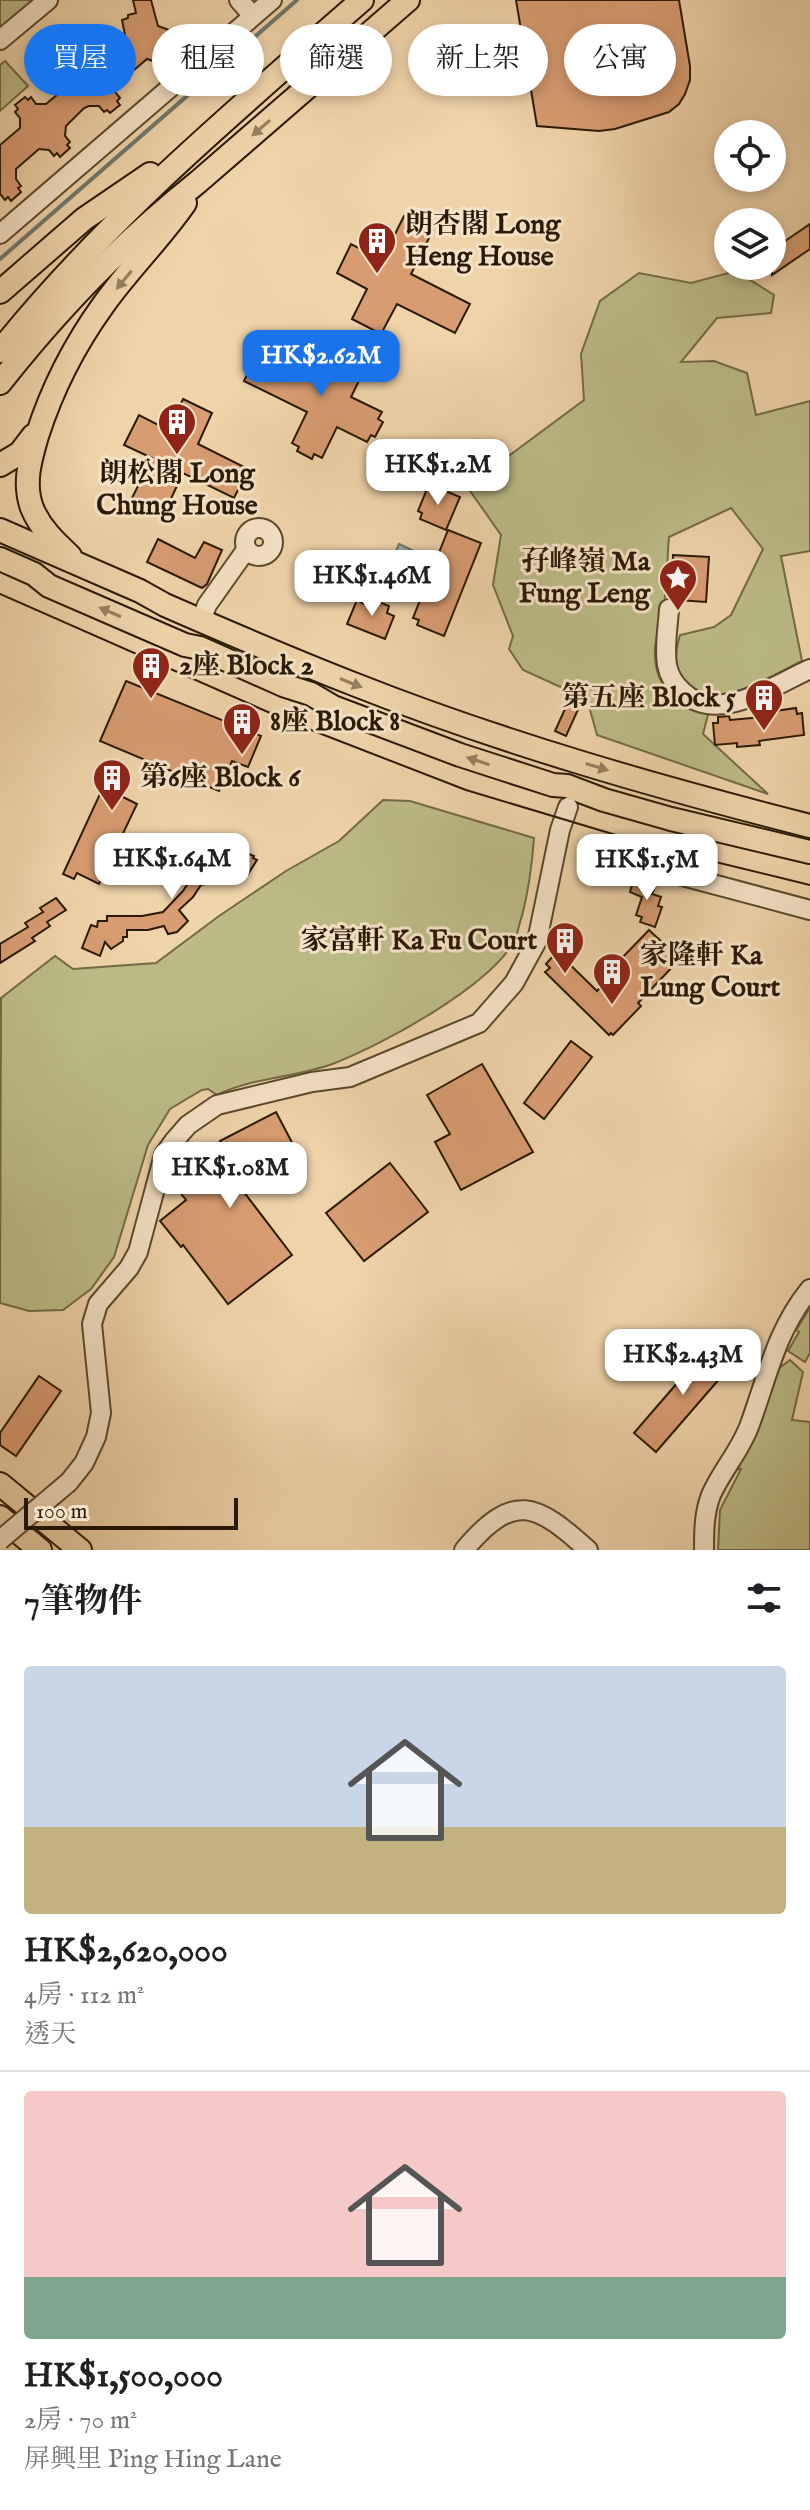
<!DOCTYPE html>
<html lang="zh-TW">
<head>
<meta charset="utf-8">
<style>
	:root { --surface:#fff; --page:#f6f6f6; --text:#202124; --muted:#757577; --line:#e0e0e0; --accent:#1a73e8 }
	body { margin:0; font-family:"IM FELL English","Noto Serif TC",serif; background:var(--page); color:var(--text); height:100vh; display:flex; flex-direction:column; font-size:30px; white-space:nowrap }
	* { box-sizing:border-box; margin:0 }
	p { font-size:26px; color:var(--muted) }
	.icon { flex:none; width:44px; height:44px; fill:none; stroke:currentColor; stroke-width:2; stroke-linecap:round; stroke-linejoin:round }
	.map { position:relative; height:1550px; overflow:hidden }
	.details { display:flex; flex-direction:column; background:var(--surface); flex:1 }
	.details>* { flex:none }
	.hud { position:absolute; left:24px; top:24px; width:762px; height:72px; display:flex; gap:16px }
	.tools { position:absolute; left:714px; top:120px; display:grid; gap:16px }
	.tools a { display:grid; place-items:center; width:72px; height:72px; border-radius:50%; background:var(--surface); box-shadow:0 4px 12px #0003; font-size:40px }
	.scale { position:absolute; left:24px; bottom:20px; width:214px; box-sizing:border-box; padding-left:8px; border:4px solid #2a1a04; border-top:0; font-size:22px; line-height:28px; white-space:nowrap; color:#2a1a04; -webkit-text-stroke:6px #f5e2c7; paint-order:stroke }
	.price { position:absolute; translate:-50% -68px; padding:0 18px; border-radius:16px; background:#fff; color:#222; font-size:26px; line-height:52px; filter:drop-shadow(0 2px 4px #0008) }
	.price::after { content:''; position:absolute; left:50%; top:48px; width:24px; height:18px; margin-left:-12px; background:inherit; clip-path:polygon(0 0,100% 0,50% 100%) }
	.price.selected { background:var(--accent); color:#fff }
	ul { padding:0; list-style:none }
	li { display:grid; align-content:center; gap:16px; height:424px; padding:0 24px }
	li+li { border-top:2px solid var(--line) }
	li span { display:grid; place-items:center; height:248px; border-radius:8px; color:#555 }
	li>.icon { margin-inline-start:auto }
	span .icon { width:144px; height:144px; fill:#fffc; stroke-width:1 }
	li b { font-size:34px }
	h2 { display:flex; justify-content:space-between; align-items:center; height:96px; padding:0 24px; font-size:34px }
	.pill { padding:0 28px; border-radius:36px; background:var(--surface); box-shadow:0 4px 12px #0003; font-size:28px; line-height:72px }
	.pill.selected { background:var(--accent); color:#fff }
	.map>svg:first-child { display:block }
	.green { fill:#bcbb86; stroke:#736a45; stroke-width:2 }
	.water { fill:#9fb5b4; stroke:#70776e; stroke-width:2 }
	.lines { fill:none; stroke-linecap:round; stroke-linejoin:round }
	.stream { stroke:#70776e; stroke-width:4 }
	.building { fill:#d89c71; stroke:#2a1a04; stroke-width:2 }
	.minor-casing { stroke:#5b482d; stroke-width:22 }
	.major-casing { stroke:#2a1a04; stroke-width:26 }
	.minor { stroke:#f5e2c7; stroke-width:18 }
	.major { stroke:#efd3a9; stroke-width:22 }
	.tram { stroke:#2a1a04; stroke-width:2 }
	.minor-bridge-casing { stroke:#5b482d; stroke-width:22; stroke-linecap:butt }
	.minor-bridge { stroke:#f5e2c7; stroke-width:18 }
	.oneway { fill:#96805f }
	.labels { text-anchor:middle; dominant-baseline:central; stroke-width:6; stroke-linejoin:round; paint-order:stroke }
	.poi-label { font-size:28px; font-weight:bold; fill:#2a1a04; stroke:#f5e2c7; text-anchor:start }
</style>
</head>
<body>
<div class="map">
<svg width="810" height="1550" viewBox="0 0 810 1550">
	<rect width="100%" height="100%" fill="#efd3a9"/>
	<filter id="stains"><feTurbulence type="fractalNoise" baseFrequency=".0025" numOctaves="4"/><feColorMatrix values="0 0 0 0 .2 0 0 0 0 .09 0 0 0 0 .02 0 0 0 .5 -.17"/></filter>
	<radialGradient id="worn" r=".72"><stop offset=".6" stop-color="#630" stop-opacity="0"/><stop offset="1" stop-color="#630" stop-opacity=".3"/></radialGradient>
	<g class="green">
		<path d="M0,0h37l-37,32z"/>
		<path d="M5,61l23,25 -28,25v-46z"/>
		<path d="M736,271l38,24 -3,18 -54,5 -36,44 33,-1 33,12 9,42 54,-14v150l-29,5 21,105c-32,15 -86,53 -116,21 -13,-14 -11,-30 -6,-47l34,-8 17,-12 32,-66 -32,-41 -62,29c-2,23 -2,46 -5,68 -2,15 -8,28 -9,43 -2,38 19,56 54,63l-6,23 65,60 -171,-59 -10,-36 -64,-29 -14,-21 4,-13 -20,-51 8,-50 -40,-57 13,-38 24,24 86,-64 -3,-46 19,-53 39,-28 52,10z"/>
		<path d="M383,800l27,1 124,37c-2,27 -5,51 -12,78 -3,7 -4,17 -7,24 -25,46 -131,104 -180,123 -39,15 -82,14 -118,32l-9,-6 -6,1 -32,19 -22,36 -34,112 -23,32 -28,21 -34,1 -29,-8 1,-305 54,-42 18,13 83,-6 63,-47 67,-45 53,-30z"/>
		<path d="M810,1308v45l-5,9 -17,-11 11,-19 -3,-2z"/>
		<path d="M790,1360l13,12 -11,48 18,2v128h-92l2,-40 21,-41 -16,2 38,-91z"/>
	</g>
	<path class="water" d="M399,544l15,7 -6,12 2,2 -2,6 2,1 -3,9 -8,-3 -5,12 -11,-4 4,-10 -4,-2 4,-8h2z"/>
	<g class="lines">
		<path class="stream" d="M0,259l297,-259"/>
	</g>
	<g class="building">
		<path d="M133,0h18l7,26 16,6 -1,5 3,1 -6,22 -4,-1 -1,6 -18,-6 -13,11 -2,-3 -16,15 -1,10 5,6 -3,3 3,4 -10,8 -3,-3 -3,2 -5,-6h-10l-5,2 -18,18 -1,10 5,6 -3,3 3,3 -10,9 -3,-4 -3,3 -5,-6 -10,-1 -23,20v10l5,7 -3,2 3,4 -10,9 -3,-4 -3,3 -5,-6v-49l20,-17v-10l-5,-6 3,-3 -3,-4 10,-8 3,3 3,-3 5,7h10l24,-20v-10l-5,-6 3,-3 -3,-3 10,-9 3,3 2,-2 6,6 10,1 17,-15 12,-11 -3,-15 6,-2v-3l8,-2z"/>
		<path d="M516,0h163l11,66v14l-5,14 -6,10 -10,8 -54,17 -16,2 -62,-5z"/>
		<path d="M404,216l9,4 1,-3 12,6 -2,3 9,4 -22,44 59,30 -15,29 -58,-29 -16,30 -29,-15 15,-30 -30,-16 14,-29 31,16z"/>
		<path d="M810,224v25l-38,26v-25z"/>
		<path d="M341,342l10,4 1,-2 19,12 -20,41 31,15 -4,7 5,3 -8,15 -4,-2 -4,7 -30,-15 -15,31 -8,-4 -2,5 -15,-8 2,-4 -7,-4 15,-31 -63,-31 14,-29 63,31z"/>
		<path d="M183,399l29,14 -14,31 46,23 -5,11 4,2 -9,18 -51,-25 -14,30 -5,-2 -5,12h-6l-23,-11 22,-44 -28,-13 15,-30 29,15z"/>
		<path d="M429,484l31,13 -14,33 -26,-11 2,-6 -4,-2z"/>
		<path d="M448,530l33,13 -37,93 -27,-11 2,-5 -6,-2z"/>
		<path d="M158,539l37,19 9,-16 18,8 -15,34 -5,4 -55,-26z"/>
		<path d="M673,555l36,2 -3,45 -29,-2 -6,-3z"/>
		<path d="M367,597l22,9 -2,7 7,3 -9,23 -38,-15 10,-24 7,4z"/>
		<path d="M126,681l135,55 -13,31 -16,-6 -13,30 -119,-50z"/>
		<path d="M570,698l11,5 -15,33 -11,-5z"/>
		<path d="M796,708l1,6 5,-1 2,22 -45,6 1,4 -23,2v-4l-22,2 -2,-22h5v-6l11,-1 1,4 33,-3 -1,-4z"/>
		<path d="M105,783l10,5 -2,4 24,12 -38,80 -22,-11 -3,6 -11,-5z"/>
		<path d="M229,846l25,10 -1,2 4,2 -9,14 -4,-3 -4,6 -13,6 -1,-4 -25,6 -8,12 -14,13 9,11 -11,11 -9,2 -4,-8 -16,4h-21v7h-4v4l-12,8 -6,-7 -5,14 -18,-8 9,-23 6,2 1,-6h9v-5h35l21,-4 20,-21 25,-39 3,2 3,-6 7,5 3,-5 4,1z"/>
		<path d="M638,878l18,6 -4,10 9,3 -3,9 4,1 -7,20 -15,-5 2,-5 -6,-2 6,-18 -12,-5 3,-10 3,1z"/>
		<path d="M56,898l10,12 -19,12 3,4 -18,12 3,3 -35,22v-19l28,-17 -3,-4 18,-11 -3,-4z"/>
		<path d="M649,930l28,26 -2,2 3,3 -40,42 3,3 -28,29 -2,-2 -2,2 -64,-63 5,-4 -4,-4 8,-9 2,2 3,-3 38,37 25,-27 -3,-3z"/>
		<path d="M571,1041l21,16 -48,62 -20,-16z"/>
		<path d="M482,1064l51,88 -72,38 -26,-48 15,-8 -23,-39z"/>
		<path d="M276,1112l21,40 -60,31 55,72 -64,49 -45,-59 -2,2 -21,-26 26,-21 -16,-20 3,-12 18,-14 11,14 23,-18 -5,-9z"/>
		<path d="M390,1163l38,49 -64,49 -38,-48z"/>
		<path d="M717,1337l14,11 -18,21 8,8 -65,75 -22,-19z"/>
		<path d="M39,1376l22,15 -45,65 -16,-11v-12z"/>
	</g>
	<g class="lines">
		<g class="minor-casing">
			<g id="minor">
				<path d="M239,0l14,16"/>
				<path d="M0,40l48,-40"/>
				<path d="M0,234l272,-234"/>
				<circle cx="259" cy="542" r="14"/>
				<path d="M669,609c-1,18 -5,38 -2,56 2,11 8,20 16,27 34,33 92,-7 127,-23"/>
				<path d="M201,621l6,-16 39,-55"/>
				<path d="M660,870l150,40"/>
				<path d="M69,1482l15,-19 12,-26 5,-24 -9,-89 6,-20 31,-36 9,-16 26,-97 10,-14 14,-16 29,-20 95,-23 38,-5 129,-54 35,-40 23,-42 23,-111 8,-23"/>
				<path d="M464,1550c50,-59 72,-47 124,0"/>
				<path d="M704,1550c0,-19 0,-37 7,-55 11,-25 30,-45 39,-71 18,-49 26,-93 60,-135"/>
			</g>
		</g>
		<g class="major-casing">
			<g id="major">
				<path d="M0,292l84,-73 66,-45"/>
				<path d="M0,351c106,-132 235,-240 362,-351"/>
				<path d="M0,383c59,-75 124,-142 198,-201l210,-182"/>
				<path d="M0,465l20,-12 13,-17"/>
				<path d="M0,530l140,61 25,14c64,28 127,55 191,80 147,58 301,102 454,141"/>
				<path d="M70,556c-15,-14 -30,-28 -38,-48 -9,-24 -2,-48 5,-72 15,-47 38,-92 67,-132 25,-35 56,-65 81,-101"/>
				<path d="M0,559l34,15 15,12 136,59 15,3 83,37 28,9 22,13 127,48 93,30 14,1 37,14 67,19 139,33"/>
				<path d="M0,1484l80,66"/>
				<path d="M0,1517l40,33"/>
			</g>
		</g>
		<use href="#minor" class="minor"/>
		<use href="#major" class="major"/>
		<path class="tram" d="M0,594l293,129 173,67 200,60 144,35"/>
		<g class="minor-bridge-casing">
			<path id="minor-bridge" d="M0,1540l69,-58"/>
		</g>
		<use href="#minor-bridge" class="minor-bridge"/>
	</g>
	<defs><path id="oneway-solid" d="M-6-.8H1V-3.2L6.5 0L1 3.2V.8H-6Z" transform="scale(2)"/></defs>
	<g class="oneway">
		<use href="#oneway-solid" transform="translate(261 128) rotate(139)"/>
		<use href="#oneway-solid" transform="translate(124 280) rotate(129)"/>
		<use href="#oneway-solid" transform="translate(110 612) rotate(-157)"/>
		<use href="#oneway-solid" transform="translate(351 683) rotate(22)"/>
		<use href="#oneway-solid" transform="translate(478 761) rotate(-162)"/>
		<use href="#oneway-solid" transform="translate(597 767) rotate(17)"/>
	</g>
	<defs>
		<g id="building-pin" transform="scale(2)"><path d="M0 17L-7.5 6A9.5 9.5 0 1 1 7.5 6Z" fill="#8f2418" stroke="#f5e2c7"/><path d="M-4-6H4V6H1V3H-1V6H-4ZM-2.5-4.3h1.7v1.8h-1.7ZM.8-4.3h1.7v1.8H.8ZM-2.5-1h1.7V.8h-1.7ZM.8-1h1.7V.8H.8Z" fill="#fff"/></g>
		<g id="sight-pin" transform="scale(2)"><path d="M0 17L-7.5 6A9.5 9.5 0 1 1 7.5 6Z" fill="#8f2418" stroke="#f5e2c7"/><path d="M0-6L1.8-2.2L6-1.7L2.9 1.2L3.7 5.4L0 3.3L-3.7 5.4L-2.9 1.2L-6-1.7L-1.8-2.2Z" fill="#fff"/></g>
	</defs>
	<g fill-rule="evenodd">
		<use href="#building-pin" x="377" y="241"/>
		<use href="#building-pin" x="177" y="422"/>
		<use href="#sight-pin" x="678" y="578"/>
		<use href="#building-pin" x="151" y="666"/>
		<use href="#building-pin" x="764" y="698"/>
		<use href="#building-pin" x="242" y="722"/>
		<use href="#building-pin" x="112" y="778"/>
		<use href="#building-pin" x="565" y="941"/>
		<use href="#building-pin" x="612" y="972"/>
	</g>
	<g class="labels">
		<g class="poi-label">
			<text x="405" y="225">朗杏閣 Long<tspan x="405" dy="32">Heng House</tspan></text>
			<text x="177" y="474" text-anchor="middle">朗松閣 Long<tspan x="177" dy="32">Chung House</tspan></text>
			<text x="650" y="562" text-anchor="end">孖峰嶺 Ma<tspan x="650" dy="32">Fung Leng</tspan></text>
			<text x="179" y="666">2座 Block 2</text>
			<text x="736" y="698" text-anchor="end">第五座 Block 5</text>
			<text x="270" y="722">8座 Block 8</text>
			<text x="140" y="778">第6座 Block 6</text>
			<text x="537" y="941" text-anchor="end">家富軒 Ka Fu Court</text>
			<text x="640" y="956">家隆軒 Ka<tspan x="640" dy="32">Lung Court</tspan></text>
		</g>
	</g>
	<rect width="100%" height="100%" filter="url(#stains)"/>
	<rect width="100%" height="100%" fill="url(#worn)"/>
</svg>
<div class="tools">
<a><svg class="icon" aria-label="locate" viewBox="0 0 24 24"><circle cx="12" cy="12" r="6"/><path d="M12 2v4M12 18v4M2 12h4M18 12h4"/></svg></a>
<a><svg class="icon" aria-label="layers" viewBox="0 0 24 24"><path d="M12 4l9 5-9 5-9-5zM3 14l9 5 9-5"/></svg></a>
</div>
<div class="scale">100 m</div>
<b class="price selected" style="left:321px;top:398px">HK$2.62M</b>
<b class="price" style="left:438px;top:507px">HK$1.2M</b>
<b class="price" style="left:372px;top:618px">HK$1.46M</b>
<b class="price" style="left:172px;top:901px">HK$1.64M</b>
<b class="price" style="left:647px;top:902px">HK$1.5M</b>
<b class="price" style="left:230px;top:1210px">HK$1.08M</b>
<b class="price" style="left:683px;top:1397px">HK$2.43M</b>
<div class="hud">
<a class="pill selected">買屋</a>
<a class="pill">租屋</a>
<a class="pill">篩選</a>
<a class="pill">新上架</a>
<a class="pill">公寓</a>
</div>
</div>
<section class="details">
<h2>7筆物件<svg class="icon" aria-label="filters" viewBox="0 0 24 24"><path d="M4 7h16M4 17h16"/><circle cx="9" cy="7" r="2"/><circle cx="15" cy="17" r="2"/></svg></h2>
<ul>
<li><span style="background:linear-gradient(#c9d6e8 65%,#c2b280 0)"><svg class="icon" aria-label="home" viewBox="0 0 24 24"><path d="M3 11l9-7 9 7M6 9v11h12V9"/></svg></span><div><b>HK$2,620,000</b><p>4房 · 112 m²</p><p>透天</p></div></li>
<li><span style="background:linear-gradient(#f6c9c9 75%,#7fa58c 0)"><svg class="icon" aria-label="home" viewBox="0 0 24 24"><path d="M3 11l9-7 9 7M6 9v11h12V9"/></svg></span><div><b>HK$1,500,000</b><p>2房 · 70 m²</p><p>屏興里 Ping Hing Lane</p></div></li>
</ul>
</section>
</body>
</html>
